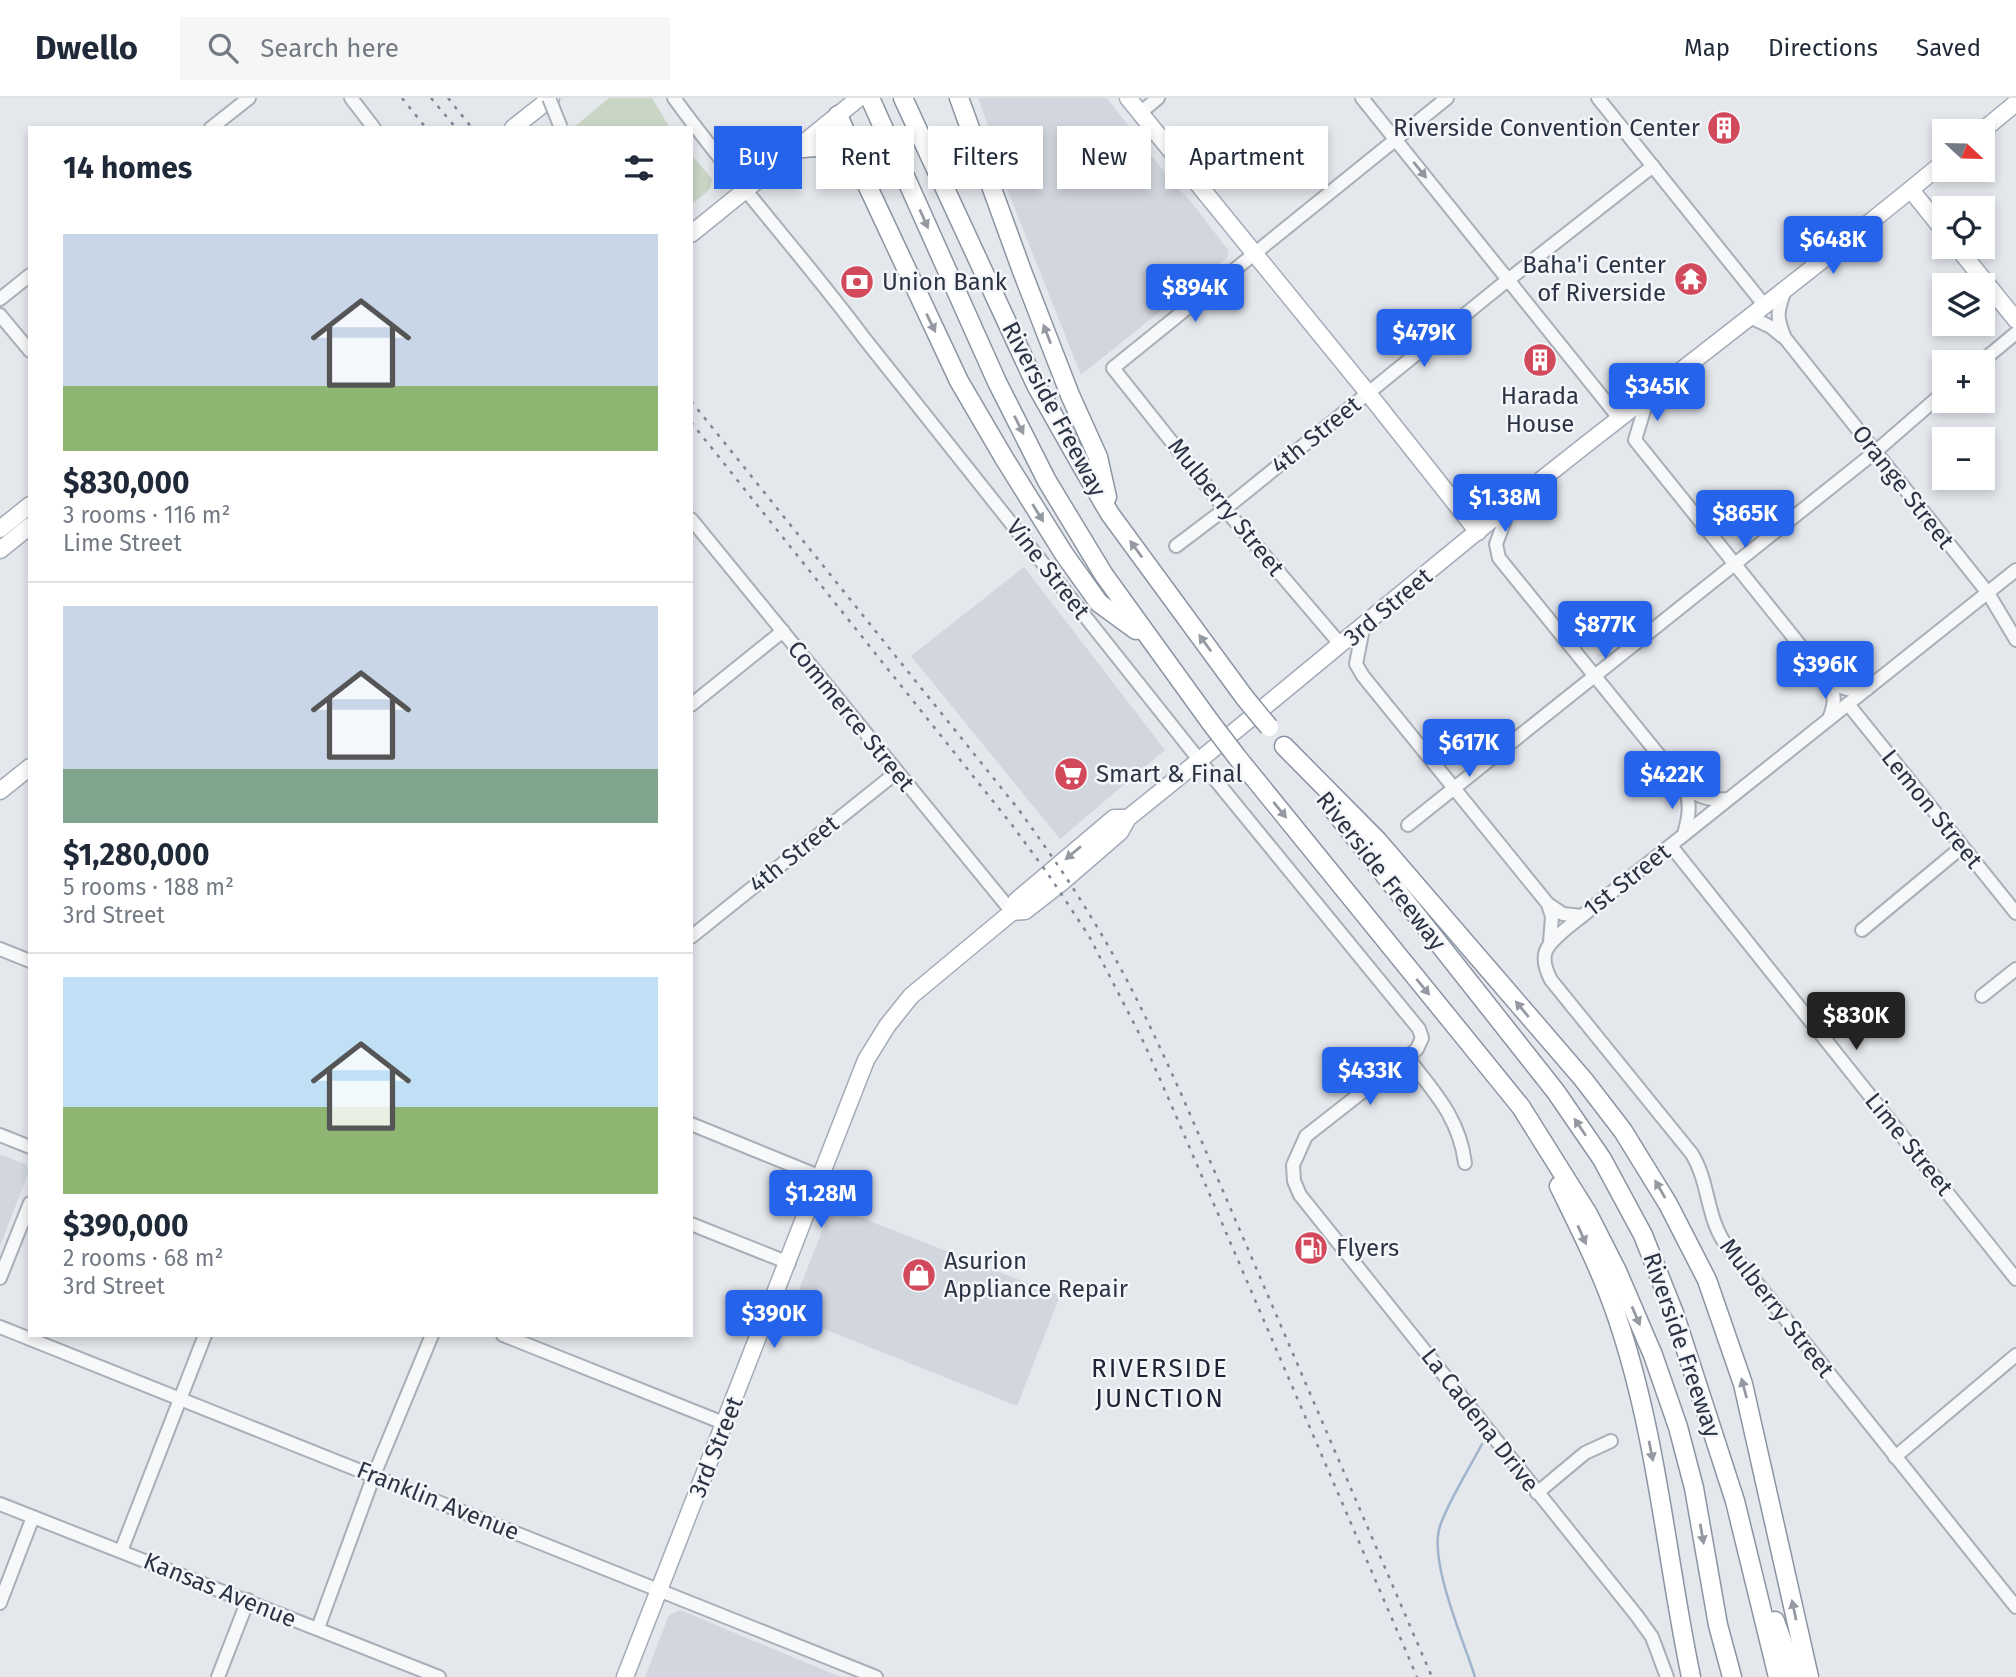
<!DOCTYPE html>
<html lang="en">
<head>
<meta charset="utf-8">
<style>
	:root { --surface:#fff; --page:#f6f6f7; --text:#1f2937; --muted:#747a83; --line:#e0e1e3; --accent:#2563eb }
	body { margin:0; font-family:"Fira Sans",sans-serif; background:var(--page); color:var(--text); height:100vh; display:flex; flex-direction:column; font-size:26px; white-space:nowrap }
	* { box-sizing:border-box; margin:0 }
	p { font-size:23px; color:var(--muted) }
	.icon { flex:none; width:38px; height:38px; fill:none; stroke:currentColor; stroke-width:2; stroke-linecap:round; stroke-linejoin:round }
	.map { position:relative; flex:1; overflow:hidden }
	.panel { position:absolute; left:28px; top:28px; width:665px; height:1211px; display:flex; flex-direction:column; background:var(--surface); border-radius:0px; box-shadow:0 4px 10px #0003 }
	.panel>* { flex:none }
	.top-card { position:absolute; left:714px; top:28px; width:665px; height:63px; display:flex; gap:14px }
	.needle { width:46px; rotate:112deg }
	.fabs { position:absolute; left:1932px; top:21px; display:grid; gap:14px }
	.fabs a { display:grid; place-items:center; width:63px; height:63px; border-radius:0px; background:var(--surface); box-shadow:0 4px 10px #0003; font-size:35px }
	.price { position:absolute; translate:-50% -60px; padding:0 16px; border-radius:7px; background:var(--accent); color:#fff; font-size:23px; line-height:46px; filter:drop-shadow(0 2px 4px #0008) }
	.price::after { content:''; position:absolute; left:50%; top:42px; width:21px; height:16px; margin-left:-10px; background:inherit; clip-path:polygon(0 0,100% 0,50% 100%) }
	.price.current { background:#222; color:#fff }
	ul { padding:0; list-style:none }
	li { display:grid; align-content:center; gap:14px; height:371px; padding:0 35px }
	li+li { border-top:2px solid var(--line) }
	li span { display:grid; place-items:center; height:217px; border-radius:0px; color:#555 }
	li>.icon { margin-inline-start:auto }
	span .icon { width:126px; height:126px; fill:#fffc; stroke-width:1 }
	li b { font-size:30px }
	h2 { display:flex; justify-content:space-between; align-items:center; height:84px; padding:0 35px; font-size:30px }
	.pill { padding:0 24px; border-radius:0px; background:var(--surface); box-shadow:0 4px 10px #0003; font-size:24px; line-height:63px }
	.pill.current { background:var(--accent); color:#fff }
	header { display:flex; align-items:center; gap:42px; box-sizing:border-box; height:98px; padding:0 35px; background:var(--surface); border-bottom:2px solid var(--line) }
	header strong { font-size:33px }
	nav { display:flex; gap:38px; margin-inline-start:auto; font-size:24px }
	.search { width:490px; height:63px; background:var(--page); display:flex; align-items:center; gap:18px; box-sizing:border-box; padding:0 24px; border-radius:0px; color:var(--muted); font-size:26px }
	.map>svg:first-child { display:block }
	.built { fill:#d2d6de }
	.green { fill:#c9d6c5 }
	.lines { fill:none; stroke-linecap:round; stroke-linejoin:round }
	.stream { stroke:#9fb4cc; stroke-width:2.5 }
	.minor-casing { stroke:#a9aeb7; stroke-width:16 }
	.major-casing { stroke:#a3abb8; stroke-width:19 }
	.highway-casing { stroke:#8b94a3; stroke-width:21 }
	.minor { stroke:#f7f8fa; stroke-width:12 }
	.major { stroke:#fff; stroke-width:16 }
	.highway { stroke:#fff; stroke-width:18 }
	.rail { stroke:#7d8696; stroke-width:2.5; stroke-dasharray:3.5 7; stroke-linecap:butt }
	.minor-bridge-casing { stroke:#a9aeb7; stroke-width:16; stroke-linecap:butt }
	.highway-bridge-casing { stroke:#8b94a3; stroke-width:21; stroke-linecap:butt }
	.minor-bridge { stroke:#f7f8fa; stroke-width:12 }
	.highway-bridge { stroke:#fff; stroke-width:18 }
	.oneway { fill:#9196a0 }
	.oneway2 { fill:#959aa2 }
	.labels { text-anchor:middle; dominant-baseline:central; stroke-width:5; stroke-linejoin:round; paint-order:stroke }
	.poi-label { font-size:24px; fill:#2b3445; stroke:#f4f6f9; text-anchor:start }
	.street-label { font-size:24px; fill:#2b3445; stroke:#f4f6f9 }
	.neighbourhood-label { font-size:26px; letter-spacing:2px; fill:#1d2536; stroke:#f4f6f9 }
</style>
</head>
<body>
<header>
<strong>Dwello</strong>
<div class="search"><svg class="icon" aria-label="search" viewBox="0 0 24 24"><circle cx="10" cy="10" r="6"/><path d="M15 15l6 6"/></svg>Search here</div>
<nav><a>Map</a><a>Directions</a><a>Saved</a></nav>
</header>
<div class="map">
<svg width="2016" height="1579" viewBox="0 0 2016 1579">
	<rect width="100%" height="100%" fill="#e4e7ec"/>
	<g class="built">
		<path d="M978,0h129l62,80 23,25 36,47v7l-147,118 -96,-241 3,-8z"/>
		<path d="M1024,469l141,183 -105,89 -149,-183z"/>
		<path d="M0,1056l27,11 1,9 -28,72z"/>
		<path d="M832,1108l228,90 -43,110 -228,-91z"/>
		<path d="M680,1512l160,67h-195l24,-62z"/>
	</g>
	<g class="green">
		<path d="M609,0h43l18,30h-97z"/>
		<path d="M691,56l21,25 -2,10 -19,16z"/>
	</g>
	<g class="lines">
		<path class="stream" d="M1475,1579c-11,-36 -47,-116 -35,-151 9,-26 29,-57 42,-82"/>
		<g class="minor-casing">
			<g id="minor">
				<path d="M351,0l23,30"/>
				<path d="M674,0c60,83 129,158 190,240l336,423 219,268 3,9 -5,11 -111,87 -13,29 1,16 6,14 337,421 15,21 15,40"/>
				<path d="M1362,0l257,320"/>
				<path d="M1598,0l167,208"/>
				<path d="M1140,15l18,-15"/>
				<path d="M211,30l38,-30"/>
				<path d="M1785,192c-8,22 -9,27 0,48l203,255 28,47"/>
				<path d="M0,201l30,-24"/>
				<path d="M0,217l30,36"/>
				<path d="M1750,219l21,10 11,9"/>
				<path d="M1981,264l35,-29"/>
				<path d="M1648,299l-13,43 193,240c8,15 7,23 1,39"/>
				<path d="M1510,409l-14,37 3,14 185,228c15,12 25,14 43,13"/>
				<path d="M691,421l321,393"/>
				<path d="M1176,448l49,-37 274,-222 154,-121"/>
				<path d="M2016,472l-449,358c-20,17 -30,25 -16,52l141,174c17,28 14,60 32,88l292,365"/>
				<path d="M1363,530l-7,36 7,12 185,228 15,10 19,2"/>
				<path d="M1341,547l-116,-136 -112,-141 334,-270"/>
				<path d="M1829,582c13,9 22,12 38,9"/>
				<path d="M1848,606l168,209"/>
				<path d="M691,607l92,-74"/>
				<path d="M1408,727l467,-373 69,-60"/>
				<path d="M1684,736c5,-17 7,-30 1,-46"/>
				<path d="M1671,748l345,433"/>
				<path d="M1548,806l4,13 -2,25"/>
				<path d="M1862,832l100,-83"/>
				<path d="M691,839l206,-165"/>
				<path d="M0,851l30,12"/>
				<path d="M1982,898l34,-27"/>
				<path d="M1407,959c27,35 52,60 58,106"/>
				<path d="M691,1026l130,53"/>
				<path d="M0,1037l30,12"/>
				<path d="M691,1126l98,39"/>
				<path d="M0,1180l30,-75"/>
				<path d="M0,1229l876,350"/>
				<path d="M503,1237l223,89"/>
				<path d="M1895,1359l121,-102"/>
				<path d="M1537,1395l48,-40 26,-12"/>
				<path d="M0,1406l439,173"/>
				<path d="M121,1453l84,-216"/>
				<path d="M0,1505l33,-86"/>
				<path d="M318,1530l56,-153 58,-140"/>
				<path d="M218,1579l30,-77"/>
			</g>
		</g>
		<g class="major-casing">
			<g id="major">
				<path d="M1128,0l240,295 110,139"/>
				<path d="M513,30l38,-30"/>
				<path d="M1982,33l34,-28"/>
				<path d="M1911,92l33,41"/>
				<path d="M691,136l168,-136"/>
				<path d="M1957,149l59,73"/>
				<path d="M0,431l30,-24"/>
				<path d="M0,452l30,-24"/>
				<path d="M0,693l30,-24"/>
				<path d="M1012,814l13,-1 36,-28 59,-51 8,-14c165,-132 325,-271 492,-400 109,-85 218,-168 324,-256"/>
				<path d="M625,1579l241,-617 21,-34 24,-30 101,-84 4,-11 98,-83h14"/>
			</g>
		</g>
		<g class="highway-casing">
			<g id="highway">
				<path d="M870,0l127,284 50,99 57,94 107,148"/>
				<path d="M903,0l133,287 47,83 27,46 135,184"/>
				<path d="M959,0l63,173 48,124 28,62 9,40"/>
				<path d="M838,17l22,50"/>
				<path d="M796,51c35,-4 40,-4 65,23l98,209 45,77 60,96 35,49 37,27"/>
				<path d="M1284,648l94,95 205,238 40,52 45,73 39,76 36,104 66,293"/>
				<path d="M1237,659l284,350 67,107 29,57 36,84 25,72 16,61 24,137 14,52"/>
				<path d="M1331,709l225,285 46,67 41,76 31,78 61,188 43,176"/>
				<path d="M1559,1088c21,43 43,86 58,131 40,117 49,240 74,360"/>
				<path d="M1775,1523l20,56"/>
			</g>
		</g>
		<use href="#minor" class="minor"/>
		<use href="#major" class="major"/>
		<use href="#highway" class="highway"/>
		<g class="rail">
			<path d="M402,0l24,30"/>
			<path d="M431,0l25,30"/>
			<path d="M448,0l24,30"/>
			<path d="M691,303l328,409c25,35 50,70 72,107 36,58 64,119 92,181l249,579"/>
			<path d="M691,324l321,403 36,49 41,62 55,107 26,59 247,575"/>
		</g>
		<g class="minor-bridge-casing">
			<path id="minor-bridge" d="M549,0l12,30"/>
		</g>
		<g class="highway-bridge-casing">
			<g id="highway-bridge">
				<path d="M1245,600l24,29"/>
				<path d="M1211,625l26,34"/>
			</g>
		</g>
		<use href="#minor-bridge" class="minor-bridge"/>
		<use href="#highway-bridge" class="highway-bridge"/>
	</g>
	<defs><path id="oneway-solid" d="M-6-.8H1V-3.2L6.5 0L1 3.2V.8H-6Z" transform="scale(1.75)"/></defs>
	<use class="oneway" href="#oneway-solid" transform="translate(1420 72) rotate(51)"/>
	<g class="oneway2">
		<use href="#oneway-solid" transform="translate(924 121) rotate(66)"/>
		<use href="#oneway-solid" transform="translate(931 225) rotate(64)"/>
		<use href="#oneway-solid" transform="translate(1047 236) rotate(-111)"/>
		<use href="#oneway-solid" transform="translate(1019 327) rotate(63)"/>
		<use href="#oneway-solid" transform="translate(1038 415) rotate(58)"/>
		<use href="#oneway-solid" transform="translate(1136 451) rotate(-126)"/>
		<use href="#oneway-solid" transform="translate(1205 545) rotate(-126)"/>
		<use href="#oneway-solid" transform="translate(1280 712) rotate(51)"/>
		<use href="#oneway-solid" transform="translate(1073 755) rotate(140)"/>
		<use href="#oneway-solid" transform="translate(1423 889) rotate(51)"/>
		<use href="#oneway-solid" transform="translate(1522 911) rotate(-130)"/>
		<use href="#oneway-solid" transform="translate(1580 1029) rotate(-124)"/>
		<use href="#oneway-solid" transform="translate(1660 1091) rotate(-120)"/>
		<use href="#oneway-solid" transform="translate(1582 1137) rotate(66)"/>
		<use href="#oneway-solid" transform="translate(1636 1218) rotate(67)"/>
		<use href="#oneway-solid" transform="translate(1744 1290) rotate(-105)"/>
		<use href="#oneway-solid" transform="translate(1651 1353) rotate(79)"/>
		<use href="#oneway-solid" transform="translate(1702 1436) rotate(80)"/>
		<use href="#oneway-solid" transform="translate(1794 1512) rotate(-102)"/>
	</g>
	<defs>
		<g id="building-disc" transform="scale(1.75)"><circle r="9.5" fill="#d1495b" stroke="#f4f6f9"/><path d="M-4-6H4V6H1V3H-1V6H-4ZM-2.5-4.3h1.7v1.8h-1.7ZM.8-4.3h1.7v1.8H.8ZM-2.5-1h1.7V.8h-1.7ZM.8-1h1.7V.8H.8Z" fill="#fff"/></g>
		<g id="temple-disc" transform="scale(1.75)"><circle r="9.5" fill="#d1495b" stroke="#f4f6f9"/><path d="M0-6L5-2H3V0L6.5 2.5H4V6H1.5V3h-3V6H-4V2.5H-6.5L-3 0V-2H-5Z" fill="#fff"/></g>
		<g id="bank-disc" transform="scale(1.75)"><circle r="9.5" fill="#d1495b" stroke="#f4f6f9"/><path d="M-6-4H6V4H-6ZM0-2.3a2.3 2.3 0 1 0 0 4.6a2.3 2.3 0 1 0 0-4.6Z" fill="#fff"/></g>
		<g id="supermarket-disc" transform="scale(1.75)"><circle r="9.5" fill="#d1495b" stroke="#f4f6f9"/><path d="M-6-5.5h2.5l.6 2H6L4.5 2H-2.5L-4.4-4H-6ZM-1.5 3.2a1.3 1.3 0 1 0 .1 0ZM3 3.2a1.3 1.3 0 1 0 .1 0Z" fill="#fff"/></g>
		<g id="fuel-disc" transform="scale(1.75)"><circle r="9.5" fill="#d1495b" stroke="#f4f6f9"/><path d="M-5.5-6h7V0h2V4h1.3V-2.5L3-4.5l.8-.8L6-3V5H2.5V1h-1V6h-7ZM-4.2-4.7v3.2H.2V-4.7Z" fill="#fff"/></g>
		<g id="shop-disc" transform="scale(1.75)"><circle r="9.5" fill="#d1495b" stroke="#f4f6f9"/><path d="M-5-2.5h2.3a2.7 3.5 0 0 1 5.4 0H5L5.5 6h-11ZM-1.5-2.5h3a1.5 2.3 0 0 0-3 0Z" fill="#fff"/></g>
	</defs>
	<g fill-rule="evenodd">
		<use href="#building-disc" x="1724" y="30"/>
		<use href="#temple-disc" x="1691" y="181"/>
		<use href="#bank-disc" x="857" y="184"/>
		<use href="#building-disc" x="1540" y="262"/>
		<use href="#supermarket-disc" x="1071" y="676"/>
		<use href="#fuel-disc" x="1311" y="1150"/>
		<use href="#shop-disc" x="919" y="1177"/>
	</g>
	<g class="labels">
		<g class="poi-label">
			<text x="1700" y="30" text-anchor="end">Riverside Convention Center</text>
			<text x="1666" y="167" text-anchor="end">Baha'i Center<tspan x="1666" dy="28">of Riverside</tspan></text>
			<text x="882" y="184">Union Bank</text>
			<text x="1540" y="298" text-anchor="middle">Harada<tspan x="1540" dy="28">House</tspan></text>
			<text x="1096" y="676">Smart &amp; Final</text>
			<text x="1336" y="1150">Flyers</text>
			<text x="944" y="1163">Asurion<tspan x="944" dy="28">Appliance Repair</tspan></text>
		</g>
		<g class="street-label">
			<text transform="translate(1054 311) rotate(62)">Riverside Freeway</text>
			<text transform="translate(1316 337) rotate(-39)">4th Street</text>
			<text transform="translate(1903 389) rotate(52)">Orange Street</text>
			<text transform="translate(1226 409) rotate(51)">Mulberry Street</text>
			<text transform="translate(1048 471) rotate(52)">Vine Street</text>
			<text transform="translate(1388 509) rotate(-40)">3rd Street</text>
			<text transform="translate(851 618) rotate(51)">Commerce Street</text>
			<text transform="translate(1932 711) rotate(51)">Lemon Street</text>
			<text transform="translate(794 756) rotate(-39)">4th Street</text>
			<text transform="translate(1381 773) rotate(52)">Riverside Freeway</text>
			<text transform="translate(1627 782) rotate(-38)">1st Street</text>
			<text transform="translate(1909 1046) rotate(51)">Lime Street</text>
			<text transform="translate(1777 1210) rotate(52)">Mulberry Street</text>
			<text transform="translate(1682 1247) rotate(71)">Riverside Freeway</text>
			<text transform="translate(1480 1322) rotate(52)">La Cadena Drive</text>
			<text transform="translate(716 1349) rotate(-68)">3rd Street</text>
			<text transform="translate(438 1403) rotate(22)">Franklin Avenue</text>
			<text transform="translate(220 1492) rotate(22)">Kansas Avenue</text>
		</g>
		<g class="neighbourhood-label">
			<text x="1160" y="1270">RIVERSIDE<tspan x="1160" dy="30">JUNCTION</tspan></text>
		</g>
	</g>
</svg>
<div class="fabs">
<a><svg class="needle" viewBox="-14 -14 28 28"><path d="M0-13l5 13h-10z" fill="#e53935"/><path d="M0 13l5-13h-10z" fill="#747a83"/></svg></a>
<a><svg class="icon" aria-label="locate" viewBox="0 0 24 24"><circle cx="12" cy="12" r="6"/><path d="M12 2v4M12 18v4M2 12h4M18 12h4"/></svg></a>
<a><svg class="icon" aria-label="layers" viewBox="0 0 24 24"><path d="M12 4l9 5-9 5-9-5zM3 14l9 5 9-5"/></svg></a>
<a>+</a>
<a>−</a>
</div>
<b class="price" style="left:1833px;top:178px">$648K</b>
<b class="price" style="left:1195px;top:226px">$894K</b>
<b class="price" style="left:1424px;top:271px">$479K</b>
<b class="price" style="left:1657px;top:325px">$345K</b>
<b class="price" style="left:1505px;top:436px">$1.38M</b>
<b class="price" style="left:1745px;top:452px">$865K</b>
<b class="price" style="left:1605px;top:563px">$877K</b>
<b class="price" style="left:1825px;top:603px">$396K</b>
<b class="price" style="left:1469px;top:681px">$617K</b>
<b class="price" style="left:1672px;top:713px">$422K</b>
<b class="price current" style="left:1856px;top:954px">$830K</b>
<b class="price" style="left:1370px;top:1009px">$433K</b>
<b class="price" style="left:821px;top:1132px">$1.28M</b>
<b class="price" style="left:774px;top:1252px">$390K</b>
<div class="top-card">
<a class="pill current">Buy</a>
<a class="pill">Rent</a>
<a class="pill">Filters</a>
<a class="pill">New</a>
<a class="pill">Apartment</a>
</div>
<section class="panel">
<h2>14 homes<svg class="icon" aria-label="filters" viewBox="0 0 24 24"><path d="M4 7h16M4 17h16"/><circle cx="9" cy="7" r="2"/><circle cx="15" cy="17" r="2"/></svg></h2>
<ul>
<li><span style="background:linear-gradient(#c9d6e8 70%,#8fb573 0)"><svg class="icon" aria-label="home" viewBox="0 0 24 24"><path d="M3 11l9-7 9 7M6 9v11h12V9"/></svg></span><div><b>$830,000</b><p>3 rooms · 116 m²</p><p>Lime Street</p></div></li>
<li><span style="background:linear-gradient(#c9d6e8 75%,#7fa58c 0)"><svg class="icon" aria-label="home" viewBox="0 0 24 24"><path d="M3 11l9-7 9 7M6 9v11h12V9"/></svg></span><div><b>$1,280,000</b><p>5 rooms · 188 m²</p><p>3rd Street</p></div></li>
<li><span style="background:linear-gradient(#bfe0f5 60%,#8fb573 0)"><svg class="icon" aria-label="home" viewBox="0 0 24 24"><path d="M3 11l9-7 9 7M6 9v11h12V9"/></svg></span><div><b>$390,000</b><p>2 rooms · 68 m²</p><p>3rd Street</p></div></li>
</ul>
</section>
</div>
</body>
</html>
